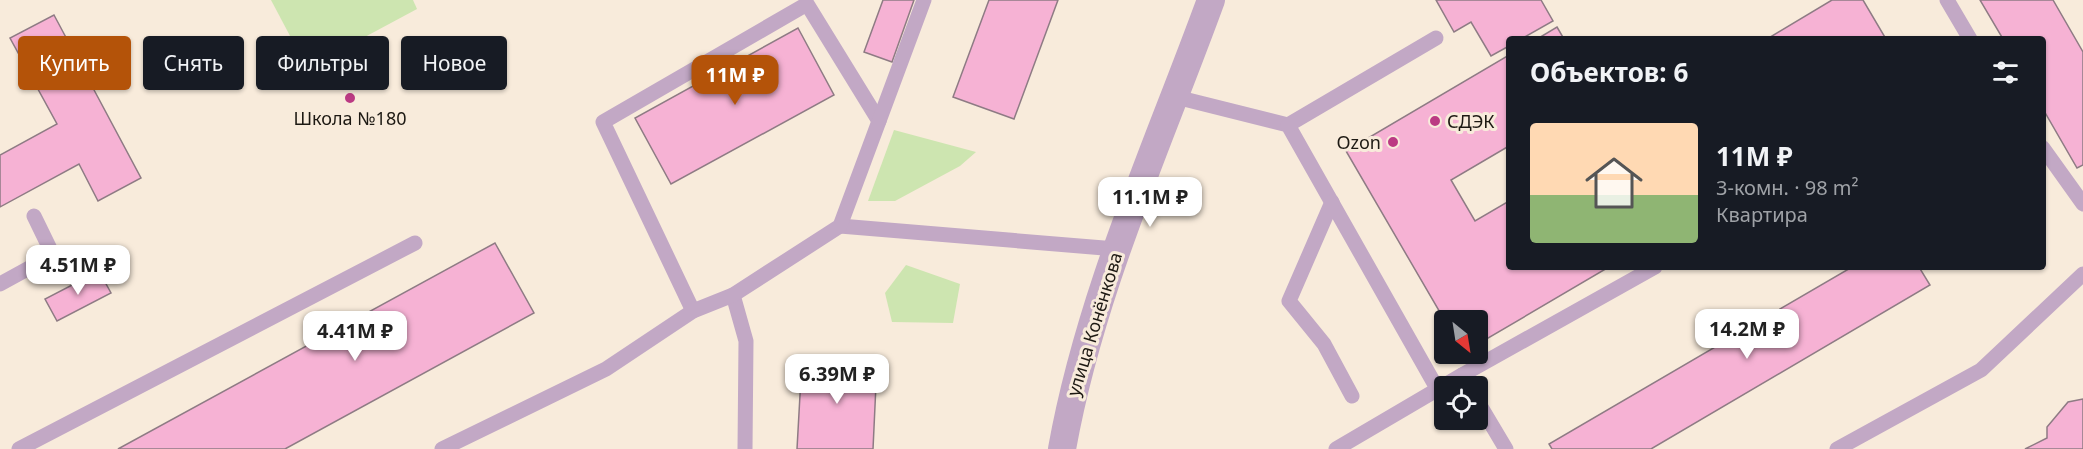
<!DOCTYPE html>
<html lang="ru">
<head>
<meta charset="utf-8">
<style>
	:root { --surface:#171b24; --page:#20242c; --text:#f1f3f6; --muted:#9ea1a6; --accent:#b45309 }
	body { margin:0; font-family:"Noto Sans",sans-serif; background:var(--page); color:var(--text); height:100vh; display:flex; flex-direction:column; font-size:22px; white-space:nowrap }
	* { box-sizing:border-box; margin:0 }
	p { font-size:20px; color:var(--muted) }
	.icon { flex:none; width:33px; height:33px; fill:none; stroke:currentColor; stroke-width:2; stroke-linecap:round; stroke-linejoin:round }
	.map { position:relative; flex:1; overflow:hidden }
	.side { position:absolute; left:1506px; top:36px; width:540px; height:234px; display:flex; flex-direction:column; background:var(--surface); border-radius:6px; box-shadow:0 2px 4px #0004 }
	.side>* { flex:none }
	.top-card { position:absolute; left:18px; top:36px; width:570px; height:54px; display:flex; gap:12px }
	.needle { width:39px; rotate:150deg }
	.controls { position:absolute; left:1434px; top:310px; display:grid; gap:12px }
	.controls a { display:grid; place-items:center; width:54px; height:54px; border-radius:6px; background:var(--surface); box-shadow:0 2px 4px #0004; font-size:30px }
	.price { position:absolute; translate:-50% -51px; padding:0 14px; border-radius:12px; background:#fff; color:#222; font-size:20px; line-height:39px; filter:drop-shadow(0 2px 3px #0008) }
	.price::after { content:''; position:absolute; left:50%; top:36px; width:18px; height:14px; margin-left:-9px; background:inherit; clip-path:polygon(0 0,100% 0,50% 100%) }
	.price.current { background:var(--accent); color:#fff }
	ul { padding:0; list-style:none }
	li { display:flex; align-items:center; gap:18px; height:150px; padding:0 24px }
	li span { display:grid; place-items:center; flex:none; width:168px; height:120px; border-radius:6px; color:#555 }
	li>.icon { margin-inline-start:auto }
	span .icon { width:72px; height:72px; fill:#fffc; stroke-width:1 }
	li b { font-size:26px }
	h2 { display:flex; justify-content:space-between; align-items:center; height:72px; padding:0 24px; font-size:26px }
	.pill { padding:0 21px; border-radius:6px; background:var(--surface); box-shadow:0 2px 4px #0004; font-size:21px; line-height:54px }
	.pill.current { background:var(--accent); color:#fff }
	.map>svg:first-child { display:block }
	.green { fill:#cde5b0 }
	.building { fill:#f6b2d4; stroke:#8e7b84; stroke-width:1.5 }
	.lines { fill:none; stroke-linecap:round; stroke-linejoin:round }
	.service { stroke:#c2a8c5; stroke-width:15 }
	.minor { stroke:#c2a8c5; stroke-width:28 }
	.poi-dot { fill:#bb3a83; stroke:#f8ebdb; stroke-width:2 }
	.labels { text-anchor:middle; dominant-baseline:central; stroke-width:6; stroke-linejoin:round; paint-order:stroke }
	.poi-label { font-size:18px; fill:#1d1913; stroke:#f8ebdb }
	.street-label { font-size:18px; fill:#1d1913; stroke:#f8ebdb }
</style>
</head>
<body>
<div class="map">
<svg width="2083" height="449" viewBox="0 0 2083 449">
	<rect width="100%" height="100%" fill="#f8ebdb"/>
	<g class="green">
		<path d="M271,0h142l4,9 -110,59z"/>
		<path d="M894,130l82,22 -16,14 -65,35h-27z"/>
		<path d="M906,265l54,19 -7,39 -61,-1 -7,-29z"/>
	</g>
	<g class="building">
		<path d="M883,0h31l-22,62 -28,-10z"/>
		<path d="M989,0h69l-44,119 -61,-22z"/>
		<path d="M1436,0h105l12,21 -32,18h-12v7l-18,10 -20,-34 -17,10z"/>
		<path d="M1832,0h31l23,39h-119z"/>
		<path d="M1980,0h73l30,52v113l-6,3 -34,-59v-70h-40z"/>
		<path d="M54,15l87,163 -43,23 -19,-37 -79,43v-52l57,-31 -47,-86z"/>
		<path d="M1557,27l7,12h-27z"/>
		<path d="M798,28l36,67 -163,89 -36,-66z"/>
		<path d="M1509,55v91l-58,34 24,41 34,-20v66h100l-131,77v-23h-33l-99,-170z"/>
		<path d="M495,243l39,70 -249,136h-167z"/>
		<path d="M1852,267h67l11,18 -279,164h-99l-3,-5z"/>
		<path d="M99,271l12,22 -54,28 -12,-22z"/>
		<path d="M802,359l75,4 -4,86h-76z"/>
		<path d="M2083,399v50h-58l22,-11v-11l21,-25z"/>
	</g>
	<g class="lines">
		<g class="service">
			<path d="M1947,0l23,39"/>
			<path d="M1176,97l112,28 150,265"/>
			<path d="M1288,125l148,-87"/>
			<path d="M2043,148l40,56"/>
			<path d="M1332,202l-43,99 35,43 28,52"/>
			<path d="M840,226l276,23"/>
			<path d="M0,284l53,-29 -19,-39"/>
			<path d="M733,295l13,46 -1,108"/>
			<path d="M693,311l-90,-189 204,-118 72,117"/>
			<path d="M1469,387l-7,-12 193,-108"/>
			<path d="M1478,402l28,47"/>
			<path d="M19,449l396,-206"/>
			<path d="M442,449l164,-80 87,-58 40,-16 107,-69 84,-226"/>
			<path d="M1336,449l126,-74"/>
			<path d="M1837,449l144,-79 102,-96"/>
		</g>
		<path class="minor" d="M1062,449c28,-156 95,-301 149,-449"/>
	</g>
	<g class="poi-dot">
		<circle cx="350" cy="98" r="6"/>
		<circle cx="1435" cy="121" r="6"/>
		<circle cx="1393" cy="142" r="6"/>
	</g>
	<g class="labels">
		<g class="poi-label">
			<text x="350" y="118">Школа №180</text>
			<text x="1447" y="121" text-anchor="start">СДЭК</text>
			<text x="1381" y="142" text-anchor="end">Ozon</text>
		</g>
		<g class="street-label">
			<text transform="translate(1094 324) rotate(-73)">улица Конёнкова</text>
		</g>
	</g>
</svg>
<div class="controls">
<a><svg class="needle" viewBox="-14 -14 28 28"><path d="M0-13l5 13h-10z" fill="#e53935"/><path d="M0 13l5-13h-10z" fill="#9ea1a6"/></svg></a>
<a><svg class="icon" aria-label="locate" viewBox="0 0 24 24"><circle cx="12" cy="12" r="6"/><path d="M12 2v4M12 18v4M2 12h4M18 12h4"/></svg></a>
</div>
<b class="price current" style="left:735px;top:106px">11M ₽</b>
<b class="price" style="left:1150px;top:228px">11.1M ₽</b>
<b class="price" style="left:78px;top:296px">4.51M ₽</b>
<b class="price" style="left:1747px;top:360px">14.2M ₽</b>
<b class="price" style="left:355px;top:362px">4.41M ₽</b>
<b class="price" style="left:837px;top:405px">6.39M ₽</b>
<div class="top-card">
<a class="pill current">Купить</a>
<a class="pill">Снять</a>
<a class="pill">Фильтры</a>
<a class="pill">Новое</a>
</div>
<section class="side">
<h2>Объектов: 6<svg class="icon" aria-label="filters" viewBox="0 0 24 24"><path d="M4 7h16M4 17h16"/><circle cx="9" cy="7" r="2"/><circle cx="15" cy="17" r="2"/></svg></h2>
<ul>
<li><span style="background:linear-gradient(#ffd9b3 60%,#8fb573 0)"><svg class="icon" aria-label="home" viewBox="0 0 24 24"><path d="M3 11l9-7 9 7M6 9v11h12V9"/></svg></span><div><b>11M ₽</b><p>3-комн. · 98 m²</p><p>Квартира</p></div></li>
</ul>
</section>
</div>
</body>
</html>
